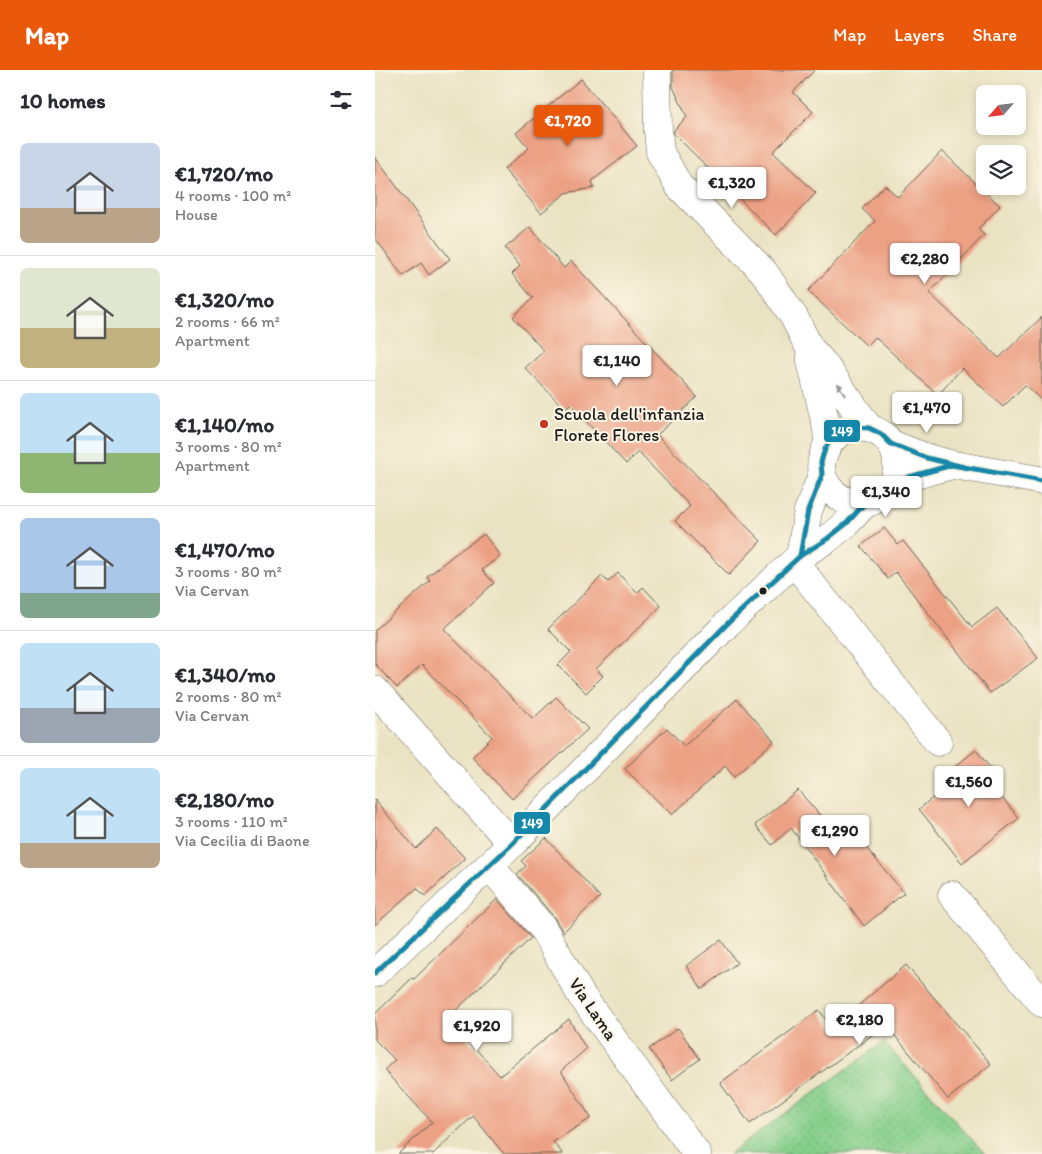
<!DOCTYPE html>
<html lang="en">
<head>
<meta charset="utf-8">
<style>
	:root { --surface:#fff; --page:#f2f2f3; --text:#2b2b33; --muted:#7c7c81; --line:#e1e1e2; --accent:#ea580c }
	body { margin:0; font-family:Itim,sans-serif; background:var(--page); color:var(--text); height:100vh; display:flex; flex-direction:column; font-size:19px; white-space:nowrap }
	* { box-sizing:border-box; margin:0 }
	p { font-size:16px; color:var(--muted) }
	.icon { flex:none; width:28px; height:28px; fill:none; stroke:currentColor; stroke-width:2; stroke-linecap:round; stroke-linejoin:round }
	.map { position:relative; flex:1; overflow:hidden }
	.drawer { display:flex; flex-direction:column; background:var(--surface); width:375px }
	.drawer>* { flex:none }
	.needle { width:32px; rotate:242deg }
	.buttons { position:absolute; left:601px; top:15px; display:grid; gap:10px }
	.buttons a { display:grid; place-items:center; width:50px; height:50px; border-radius:8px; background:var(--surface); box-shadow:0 2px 8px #0003; font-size:25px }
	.price { position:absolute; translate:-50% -42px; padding:0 11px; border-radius:5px; background:#fff; color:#222; font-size:16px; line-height:32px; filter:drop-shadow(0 1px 2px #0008) }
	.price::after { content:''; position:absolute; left:50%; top:30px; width:15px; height:11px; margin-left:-8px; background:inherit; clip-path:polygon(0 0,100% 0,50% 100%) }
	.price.active { background:var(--accent); color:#fff }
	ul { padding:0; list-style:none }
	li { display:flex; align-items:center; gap:15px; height:125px; padding:0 20px }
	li+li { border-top:1px solid var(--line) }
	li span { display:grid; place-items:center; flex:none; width:140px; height:100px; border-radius:8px; color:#555 }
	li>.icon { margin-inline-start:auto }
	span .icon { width:60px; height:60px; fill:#fffc; stroke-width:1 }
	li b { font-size:21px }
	h2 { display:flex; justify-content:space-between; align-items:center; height:60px; padding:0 20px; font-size:21px }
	header { display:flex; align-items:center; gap:30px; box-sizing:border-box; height:70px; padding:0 25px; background:var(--accent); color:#fff }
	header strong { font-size:24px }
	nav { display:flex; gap:28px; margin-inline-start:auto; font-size:18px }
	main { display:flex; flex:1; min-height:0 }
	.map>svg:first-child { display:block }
	.park { fill:url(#park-dots); stroke:#507654 }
	.building { fill:#eca084 }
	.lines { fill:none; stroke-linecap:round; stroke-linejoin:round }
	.minor-casing { stroke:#646256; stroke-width:29 }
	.minor { stroke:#fff; stroke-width:28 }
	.bus-1-casing { stroke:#fcf5e5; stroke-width:9 }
	.bus-1 { stroke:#1587aa; stroke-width:5 }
	.oneway { fill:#999 }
	.poi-dot { fill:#c8321e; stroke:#fcf5e5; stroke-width:2 }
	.bus-dot { fill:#1c1c1c; stroke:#fcf5e5; stroke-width:2 }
	.labels { text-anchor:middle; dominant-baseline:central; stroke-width:4; stroke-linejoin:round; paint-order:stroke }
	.poi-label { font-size:18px; fill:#1c1c1c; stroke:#fcf5e5; text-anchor:start }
	.street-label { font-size:18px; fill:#1c1c1c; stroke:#fcf5e5 }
	.line-badge { stroke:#fcf5e5; stroke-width:2 }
	.badge-label { font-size:14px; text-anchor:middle; font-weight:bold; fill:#fff }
</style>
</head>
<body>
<header>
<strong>Map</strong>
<nav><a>Map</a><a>Layers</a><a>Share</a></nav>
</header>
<main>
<section class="drawer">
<h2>10 homes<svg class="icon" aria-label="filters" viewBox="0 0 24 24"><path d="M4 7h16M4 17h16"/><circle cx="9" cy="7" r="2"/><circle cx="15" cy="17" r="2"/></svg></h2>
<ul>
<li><span style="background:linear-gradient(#c9d6e8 65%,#b9a48a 0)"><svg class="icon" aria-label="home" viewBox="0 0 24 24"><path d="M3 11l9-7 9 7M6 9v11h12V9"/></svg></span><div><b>€1,720/mo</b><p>4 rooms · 100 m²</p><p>House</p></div></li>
<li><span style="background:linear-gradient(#dfe7d0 60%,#c2b280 0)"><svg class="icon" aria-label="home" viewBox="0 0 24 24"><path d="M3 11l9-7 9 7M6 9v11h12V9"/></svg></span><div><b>€1,320/mo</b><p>2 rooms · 66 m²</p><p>Apartment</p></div></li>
<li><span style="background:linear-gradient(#bfe0f5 60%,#8fb573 0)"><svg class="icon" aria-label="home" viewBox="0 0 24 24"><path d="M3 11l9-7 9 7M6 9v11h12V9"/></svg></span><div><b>€1,140/mo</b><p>3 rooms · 80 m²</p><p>Apartment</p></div></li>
<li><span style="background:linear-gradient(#a9c7e8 75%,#7fa58c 0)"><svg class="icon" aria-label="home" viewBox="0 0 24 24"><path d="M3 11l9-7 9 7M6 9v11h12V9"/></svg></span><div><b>€1,470/mo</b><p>3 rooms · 80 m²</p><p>Via Cervan</p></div></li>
<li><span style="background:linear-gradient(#bfe0f5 65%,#9aa5b1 0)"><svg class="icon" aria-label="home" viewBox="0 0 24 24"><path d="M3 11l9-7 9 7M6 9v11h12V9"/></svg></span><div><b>€1,340/mo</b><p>2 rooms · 80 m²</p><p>Via Cervan</p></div></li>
<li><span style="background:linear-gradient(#bfe0f5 75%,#b9a48a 0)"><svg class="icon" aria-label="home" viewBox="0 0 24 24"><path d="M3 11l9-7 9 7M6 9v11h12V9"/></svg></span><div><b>€2,180/mo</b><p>3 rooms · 110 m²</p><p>Via Cecilia di Baone</p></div></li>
</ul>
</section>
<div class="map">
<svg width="667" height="1084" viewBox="0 0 667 1084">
	<defs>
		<pattern id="park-dots" width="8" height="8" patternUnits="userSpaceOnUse" patternTransform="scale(1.25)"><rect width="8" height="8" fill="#85cf8b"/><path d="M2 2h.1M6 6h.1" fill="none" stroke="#72b177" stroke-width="1.8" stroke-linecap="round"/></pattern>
	</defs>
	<rect width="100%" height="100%" fill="#fcf5e5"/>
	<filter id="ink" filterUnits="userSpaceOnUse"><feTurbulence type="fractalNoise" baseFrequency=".02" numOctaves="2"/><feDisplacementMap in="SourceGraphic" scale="10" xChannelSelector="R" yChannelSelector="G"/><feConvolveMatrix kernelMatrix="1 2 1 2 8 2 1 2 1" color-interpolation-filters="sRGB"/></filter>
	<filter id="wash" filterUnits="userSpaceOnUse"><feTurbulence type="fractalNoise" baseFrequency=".0096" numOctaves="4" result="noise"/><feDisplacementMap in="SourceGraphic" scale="20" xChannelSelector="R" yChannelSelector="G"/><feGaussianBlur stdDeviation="1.12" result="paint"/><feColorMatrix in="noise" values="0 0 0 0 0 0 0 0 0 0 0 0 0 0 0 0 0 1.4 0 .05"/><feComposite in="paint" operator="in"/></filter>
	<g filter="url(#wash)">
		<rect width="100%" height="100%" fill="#eae3c3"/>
		<path class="park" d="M509,972l101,112h-256z"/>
		<g id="blocks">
			<g class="building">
				<path d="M298,0h142l-22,22 20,20 -40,40 43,41 -40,42 -102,-101v-4l13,-13 -14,-30z"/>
				<path d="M206,9l56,67 -45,35 2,7 -28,5 -25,20 -37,-44 25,-21 -13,-15z"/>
				<path d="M567,81l58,55 -22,23 6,6 -55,58 70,65 43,-41v84l-17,-16 -22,22 -41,-39 -24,27 -63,-58 -8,9 -59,-55 67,-70 -13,-12 23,-24 13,12z"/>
				<path d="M0,87l75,102 -21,16 -8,-12 -18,13 -28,-38z"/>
				<path d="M155,157l34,41 7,-7 126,136 -40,38 104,106 -32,34 -54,-54 15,-15 -52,-54 -12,12 -56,-60 -5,5 -40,-41 19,-17 -31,-34 20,-19 -21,-24 8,-8 -15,-18z"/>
				<path d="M509,458l14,17 5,-4 69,86 25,-19 41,50 -48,35 -94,-121 -8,7 -27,-33z"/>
				<path d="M109,464l16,22 -18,14 12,13 -50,46 89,90 23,-22 32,32 -76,70 -40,-42 20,-20 -70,-72 -25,23 -22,-24v-34l55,-49 -3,-4 28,-23z"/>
				<path d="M243,503l19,20 6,-6 18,19 -65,63 7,7 -17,17 -28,-28 13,-13 -23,-23 54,-53 6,6z"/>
				<path d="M362,629l37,42 -40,36 -9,-11 -53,49 -47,-46 42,-41 17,18z"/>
				<path d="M601,680l25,32 -7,6 25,30 -57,45 -43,-54 27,-22 -7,-8z"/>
				<path d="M423,720l46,53 11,-9 49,59 -40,33 -73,-98 -19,17 -17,-20z"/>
				<path d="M0,730l41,49 21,-20 28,29 -40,38 -8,-8 -42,37z"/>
				<path d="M171,768l54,59 -37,35 -9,-15 -37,-43 9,-8 -5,-5z"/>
				<path d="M122,829l34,39 -83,80 52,58 69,-57 17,30 -25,22 30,47 -38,24 10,12h-59l-31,-38 -40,38h-35l34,-32 -48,-52 11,-10 -20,-20v-26l37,-36 2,1z"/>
				<path d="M346,870l16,23 -35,26 -16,-23z"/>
				<path d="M531,895l85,99 -43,35 -62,-74 -136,99 -30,-41 99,-73 13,18z"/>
				<path d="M303,958l22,31 -28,21 -23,-31z"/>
			</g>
		</g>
	</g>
	<g filter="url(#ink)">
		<use href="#blocks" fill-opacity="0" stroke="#646256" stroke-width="1"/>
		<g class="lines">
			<g class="minor-casing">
				<g id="minor">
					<path d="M282,0l1,61 2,21 19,34 85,86 30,45 16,32 1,12 16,68 1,15"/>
					<path d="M436,280c13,12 21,26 31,40 9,13 18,26 27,38"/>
					<path d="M516,374l36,14 27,7 85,15 3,1"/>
					<path d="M513,420c2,-3 5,-6 6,-9 3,-6 3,-13 3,-19 -4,-42 -62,-48 -74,-6 -4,11 -1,23 6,32 12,15 34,21 51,9 10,-6 17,-14 28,-19 14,-6 30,-9 44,-13"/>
					<path d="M425,486l8,-45 14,-36"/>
					<path d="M419,492l144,180"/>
					<path d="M0,620l137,154"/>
					<path d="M116,794l8,13 43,50 39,68 116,159"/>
					<path d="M577,825l90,108"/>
					<path d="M0,903l137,-129 216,-221 72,-67 27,-17 20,-16 18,-20"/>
				</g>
			</g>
			<use href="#minor" class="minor"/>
			<g class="bus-1-casing">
				<g id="bus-1">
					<path d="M425,486l8,-45 14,-36 -1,-13 4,-13 7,-11 11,-8 13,-3 13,1 12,6 10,10 36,14 41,10"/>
					<path d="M0,903l137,-129 216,-221 72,-67 27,-17 20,-16 18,-20 14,-5 19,-15 11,-6 43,-12 90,16"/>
				</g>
			</g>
			<use href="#bus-1" class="bus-1"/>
		</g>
		<defs><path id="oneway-solid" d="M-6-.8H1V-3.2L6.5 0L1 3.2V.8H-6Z" transform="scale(1.25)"/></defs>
		<use class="oneway" href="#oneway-solid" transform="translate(466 319) rotate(-124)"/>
	</g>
	<circle class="poi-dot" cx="169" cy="354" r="5"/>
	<circle class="bus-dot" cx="388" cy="521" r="4.5"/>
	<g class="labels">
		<g class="poi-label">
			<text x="179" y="344">Scuola dell'infanzia<tspan x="179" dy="21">Florete Flores</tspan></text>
		</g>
		<g class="street-label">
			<text transform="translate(218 939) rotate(56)">Via Lama</text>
		</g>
	</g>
	<g class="line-badge">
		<rect x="448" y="349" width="38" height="24" rx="5" fill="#1587aa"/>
		<rect x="138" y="741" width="38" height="24" rx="5" fill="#1587aa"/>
	</g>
	<g class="badge-label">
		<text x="467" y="366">149</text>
		<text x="157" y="758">149</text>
	</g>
</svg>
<div class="buttons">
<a><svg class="needle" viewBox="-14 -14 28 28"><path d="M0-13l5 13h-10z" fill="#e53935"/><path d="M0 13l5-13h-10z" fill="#7c7c81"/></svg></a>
<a><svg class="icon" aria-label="layers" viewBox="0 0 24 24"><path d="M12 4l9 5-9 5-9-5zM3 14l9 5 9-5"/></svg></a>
</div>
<b class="price active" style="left:193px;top:77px">€1,720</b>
<b class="price" style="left:357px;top:139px">€1,320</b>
<b class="price" style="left:550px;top:215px">€2,280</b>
<b class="price" style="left:242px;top:317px">€1,140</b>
<b class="price" style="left:552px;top:364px">€1,470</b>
<b class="price" style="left:511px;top:448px">€1,340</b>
<b class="price" style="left:594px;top:738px">€1,560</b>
<b class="price" style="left:460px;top:787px">€1,290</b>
<b class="price" style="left:485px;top:976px">€2,180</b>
<b class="price" style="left:102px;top:982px">€1,920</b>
</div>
</main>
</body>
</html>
